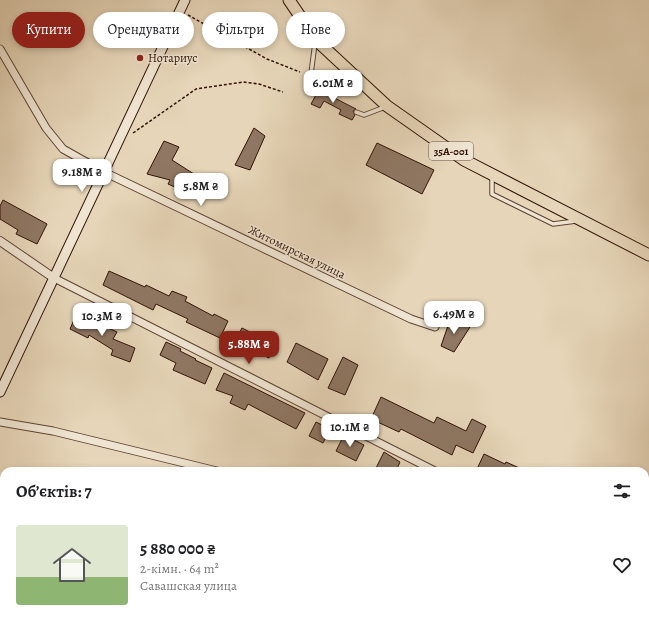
<!DOCTYPE html>
<html lang="uk">
<head>
<meta charset="utf-8">
<style>
	:root { --surface:#fff; --page:#f2f2f2; --text:#202124; --muted:#757577; --accent:#8f2418 }
	body { margin:0; font-family:Alegreya,serif; background:var(--page); color:var(--text); height:100vh; display:flex; flex-direction:column; font-size:15px; white-space:nowrap }
	* { box-sizing:border-box; margin:0 }
	p { font-size:13px; color:var(--muted) }
	.icon { flex:none; width:22px; height:22px; fill:none; stroke:currentColor; stroke-width:2; stroke-linecap:round; stroke-linejoin:round }
	.map { position:relative; flex:1; overflow:hidden }
	.side { position:absolute; left:0px; top:467px; width:649px; height:156px; display:flex; flex-direction:column; background:var(--surface); border-radius:12px 12px 0 0; box-shadow:0 2px 6px #0003 }
	.side>* { flex:none }
	.banner { position:absolute; left:12px; top:12px; width:400px; height:36px; display:flex; gap:8px }
	.price { position:absolute; translate:-50% -34px; padding:0 9px; border-radius:8px; background:#fff; color:#222; font-size:13px; line-height:26px; filter:drop-shadow(0 1px 2px #0008) }
	.price::after { content:''; position:absolute; left:50%; top:24px; width:12px; height:9px; margin-left:-6px; background:inherit; clip-path:polygon(0 0,100% 0,50% 100%) }
	.price.on { background:var(--accent); color:#fff }
	ul { padding:0; list-style:none }
	li { display:flex; align-items:center; gap:12px; height:100px; padding:0 16px }
	li span { display:grid; place-items:center; flex:none; width:112px; height:80px; border-radius:4px; color:#555 }
	li>.icon { margin-inline-start:auto }
	span .icon { width:48px; height:48px; fill:#fffc; stroke-width:1 }
	li b { font-size:17px }
	h2 { display:flex; justify-content:space-between; align-items:center; height:48px; padding:0 16px; font-size:17px }
	.pill { padding:0 14px; border-radius:18px; background:var(--surface); box-shadow:0 2px 6px #0003; font-size:14px; line-height:36px }
	.pill.on { background:var(--accent); color:#fff }
	.map>svg:first-child { display:block }
	.lines { fill:none; stroke-linecap:round; stroke-linejoin:round }
	.river { stroke:#a8937c; stroke-width:15 }
	.building { fill:#8f7763; stroke:#311207 }
	.service-casing { stroke:#5e4333; stroke-width:5.5 }
	.minor-casing { stroke:#5e4333; stroke-width:9 }
	.tertiary-casing { stroke:#5e4333; stroke-width:10 }
	.secondary-casing { stroke:#311207; stroke-width:11 }
	.trunk-casing { stroke:#311207; stroke-width:13 }
	.path { stroke:#311207; stroke-width:1.5; stroke-dasharray:3 2; stroke-linecap:butt }
	.service { stroke:#efe4d1; stroke-width:3.5 }
	.minor { stroke:#efe4d1; stroke-width:7 }
	.tertiary { stroke:#efe4d1; stroke-width:8 }
	.secondary { stroke:#efe4d1; stroke-width:9 }
	.trunk { stroke:#e6d5b8; stroke-width:11 }
	.poi-dot { fill:#8f2418; stroke:#efe4d1; stroke-width:1.5 }
	.labels { text-anchor:middle; dominant-baseline:central; stroke-width:3; stroke-linejoin:round; paint-order:stroke }
	.shield { fill:#efe4d1; stroke:#6a5144; stroke-width:1 }
	.shield-label { font-size:11px; font-weight:bold; fill:#311207 }
	.poi-label { font-size:12px; fill:#311207; stroke:#efe4d1; text-anchor:start }
	.street-label { font-size:12px; fill:#311207; stroke:#efe4d1 }
</style>
</head>
<body>
<div class="map">
<svg width="649" height="623" viewBox="0 0 649 623">
	<rect width="100%" height="100%" fill="#e6d5b8"/>
	<filter id="stains"><feTurbulence type="fractalNoise" baseFrequency=".005" numOctaves="4"/><feColorMatrix values="0 0 0 0 .2 0 0 0 0 .09 0 0 0 0 .02 0 0 0 .5 -.17"/></filter>
	<radialGradient id="worn" r=".72"><stop offset=".6" stop-color="#630" stop-opacity="0"/><stop offset="1" stop-color="#630" stop-opacity=".3"/></radialGradient>
	<g class="lines">
		<g class="river">
			<path d="M0,586h4"/>
			<path d="M452,619l2,4"/>
		</g>
	</g>
	<g class="building">
		<path d="M315,88l41,21 -3,2 2,4 -3,5 -13,-6 2,-4 -17,-9 -4,7 -9,-4 5,-9 -3,-1 3,-2z"/>
		<path d="M254,128l11,8 -15,34 -15,-5z"/>
		<path d="M164,141l15,6 -7,13 36,23 -4,17 -36,-16 2,-4 -23,-6z"/>
		<path d="M377,143l57,27 -12,24 -56,-29z"/>
		<path d="M3,200l44,24 -10,20 -21,-10 2,-4 -18,-11v-13z"/>
		<path d="M109,271l36,16 1,-2 23,11 3,-5 15,6 -2,4 28,15 1,-2 14,7 -8,17 -34,-16 2,-3 -32,-15 -3,6 -50,-25z"/>
		<path d="M77,313l40,19 -4,7 22,9 -5,14 -19,-7 2,-5 -24,-15 -1,3 -18,-9z"/>
		<path d="M451,317l19,10 -16,25 -13,-6z"/>
		<path d="M242,328l20,10 3,-6 13,6 -9,20 -35,-16z"/>
		<path d="M166,342l15,7 -1,2 16,8 -1,1 17,8 -7,16 -32,-14 3,-7 -16,-8z"/>
		<path d="M296,343l32,16 -10,21 -31,-18z"/>
		<path d="M343,357l15,8 -13,30 -17,-7z"/>
		<path d="M224,373l81,40 -9,16 -48,-25 -3,6 -15,-7 3,-7 -17,-6z"/>
		<path d="M381,397l53,26 3,-6 29,14 6,-12 14,7 -13,27 -17,-8 -4,10 -51,-26 -2,3 -28,-13z"/>
		<path d="M316,422l14,7 -7,14 -14,-7z"/>
		<path d="M344,435l20,10 -8,16 -20,-10z"/>
		<path d="M384,452l16,10 -4,9h-14l-6,-3z"/>
		<path d="M484,454l21,10 1,-2 20,9h-44l-5,-2z"/>
	</g>
	<g class="lines">
		<g class="service-casing">
			<g id="service">
				<path d="M313,91l-4,-2 6,-46"/>
				<path d="M356,112l8,3 21,-8"/>
				<path d="M492,177v17l61,30 23,-3"/>
			</g>
		</g>
		<g class="minor-casing">
			<g id="minor">
				<path d="M0,49l46,79 17,21 41,23 307,147 24,8"/>
				<path d="M54,278l381,193"/>
				<path d="M0,422l53,9 164,40"/>
				<path d="M645,586l4,3"/>
				<path d="M0,614l4,-4"/>
				<path d="M166,619l3,4"/>
				<path d="M253,619l24,4"/>
				<path d="M432,619l4,4"/>
				<path d="M475,619l2,4"/>
				<path d="M69,623l2,-4"/>
			</g>
		</g>
		<g class="tertiary-casing">
			<path id="tertiary" d="M0,241l54,37"/>
		</g>
		<g class="secondary-casing">
			<path id="secondary" d="M0,392l185,-392"/>
		</g>
		<g class="trunk-casing">
			<path id="trunk" d="M289,0l27,40 71,66 77,54 185,95"/>
		</g>
		<g class="path">
			<path d="M188,15l79,44 33,13"/>
			<path d="M133,133l63,-44 47,-7 16,2 24,8"/>
			<path d="M330,623l5,-4"/>
		</g>
		<use href="#service" class="service"/>
		<use href="#minor" class="minor"/>
		<use href="#tertiary" class="tertiary"/>
		<use href="#secondary" class="secondary"/>
		<use href="#trunk" class="trunk"/>
	</g>
	<circle class="poi-dot" cx="140" cy="58" r="4"/>
	<g class="labels">
		<rect class="shield" x="429" y="142" width="44" height="18" rx="3"/>
		<g class="shield-label">
			<text x="451" y="151">35А-001</text>
		</g>
		<g class="poi-label">
			<text x="148" y="58">Нотариус</text>
		</g>
		<g class="street-label">
			<text transform="translate(297 252) rotate(26)">Житомирская улица</text>
		</g>
	</g>
	<rect width="100%" height="100%" filter="url(#stains)"/>
	<rect width="100%" height="100%" fill="url(#worn)"/>
</svg>
<b class="price" style="left:333px;top:104px">6.01M ₴</b>
<b class="price" style="left:82px;top:193px">9.18M ₴</b>
<b class="price" style="left:201px;top:207px">5.8M ₴</b>
<b class="price" style="left:454px;top:335px">6.49M ₴</b>
<b class="price" style="left:102px;top:337px">10.3M ₴</b>
<b class="price on" style="left:249px;top:365px">5.88M ₴</b>
<b class="price" style="left:350px;top:448px">10.1M ₴</b>
<div class="banner">
<a class="pill on">Купити</a>
<a class="pill">Орендувати</a>
<a class="pill">Фільтри</a>
<a class="pill">Нове</a>
</div>
<section class="side">
<h2>Об’єктів: 7<svg class="icon" aria-label="filters" viewBox="0 0 24 24"><path d="M4 7h16M4 17h16"/><circle cx="9" cy="7" r="2"/><circle cx="15" cy="17" r="2"/></svg></h2>
<ul>
<li><span style="background:linear-gradient(#dfe7d0 65%,#8fb573 0)"><svg class="icon" aria-label="home" viewBox="0 0 24 24"><path d="M3 11l9-7 9 7M6 9v11h12V9"/></svg></span><div><b>5 880 000 ₴</b><p>2-кімн. · 64 m²</p><p>Савашская улица</p></div><svg class="icon" aria-label="heart" viewBox="0 0 24 24"><path d="M12 20l-8-8c-3-5 5-10 8-4 3-6 11-1 8 4z"/></svg></li>
</ul>
</section>
</div>
</body>
</html>
